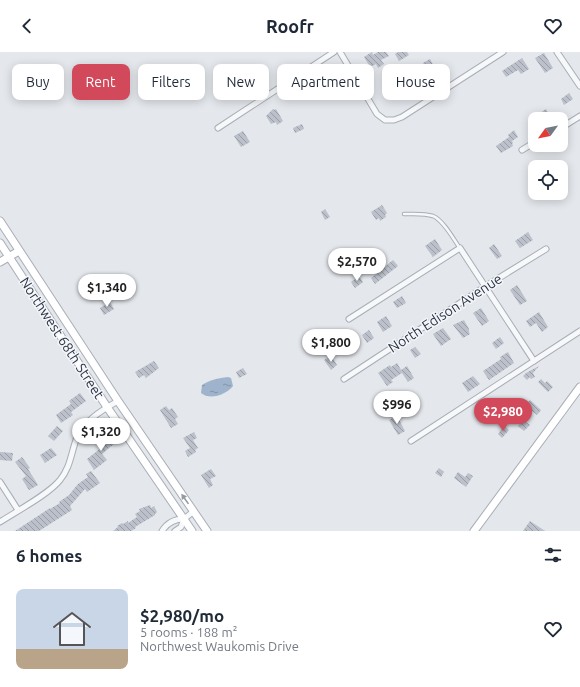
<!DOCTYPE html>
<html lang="en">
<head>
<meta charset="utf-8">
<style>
	:root { --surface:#fff; --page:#f6f6f7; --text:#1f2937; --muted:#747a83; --line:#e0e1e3; --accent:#d1495b }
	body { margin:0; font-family:Ubuntu,sans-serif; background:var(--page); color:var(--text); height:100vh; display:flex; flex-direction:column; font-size:15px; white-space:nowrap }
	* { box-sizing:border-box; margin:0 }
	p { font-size:13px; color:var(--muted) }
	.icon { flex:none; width:22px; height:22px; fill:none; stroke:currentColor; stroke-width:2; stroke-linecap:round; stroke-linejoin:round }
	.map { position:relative; height:479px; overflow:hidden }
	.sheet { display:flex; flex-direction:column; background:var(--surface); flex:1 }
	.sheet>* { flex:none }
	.hud { position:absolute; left:12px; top:12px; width:556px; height:36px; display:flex; gap:8px }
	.needle { width:26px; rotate:237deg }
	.buttons { position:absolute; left:528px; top:60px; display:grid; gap:8px }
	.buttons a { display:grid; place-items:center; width:40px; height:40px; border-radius:8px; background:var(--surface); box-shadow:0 2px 10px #0003; font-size:20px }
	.price { position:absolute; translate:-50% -34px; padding:0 9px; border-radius:14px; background:#fff; color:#222; font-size:13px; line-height:26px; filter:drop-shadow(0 1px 2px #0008) }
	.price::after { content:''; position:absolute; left:50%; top:24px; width:12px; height:9px; margin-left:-6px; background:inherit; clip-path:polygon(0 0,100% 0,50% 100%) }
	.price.selected { background:var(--accent); color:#fff }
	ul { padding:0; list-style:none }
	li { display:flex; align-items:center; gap:12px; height:100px; padding:0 16px }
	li+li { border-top:1px solid var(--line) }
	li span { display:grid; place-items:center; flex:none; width:112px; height:80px; border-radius:8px; color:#555 }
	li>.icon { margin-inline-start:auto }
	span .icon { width:48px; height:48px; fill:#fffc; stroke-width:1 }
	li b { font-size:17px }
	h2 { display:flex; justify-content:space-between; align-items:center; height:48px; padding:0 16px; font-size:17px }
	.chip { padding:0 14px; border-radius:8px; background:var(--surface); box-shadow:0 2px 10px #0003; font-size:14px; line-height:36px }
	.chip.selected { background:var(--accent); color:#fff }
	header { display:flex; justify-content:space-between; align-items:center; height:52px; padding:0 16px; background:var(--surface); font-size:18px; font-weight:700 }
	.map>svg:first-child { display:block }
	.water { fill:url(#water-ripples) }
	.building { fill:url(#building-back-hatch) }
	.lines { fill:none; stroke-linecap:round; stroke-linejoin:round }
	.lane-casing { stroke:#a9aeb7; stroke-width:4.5 }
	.street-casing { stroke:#a9aeb7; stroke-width:7 }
	.secondary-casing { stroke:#a9aeb7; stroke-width:9 }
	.lane { stroke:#f7f8fa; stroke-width:2.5 }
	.street { stroke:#f7f8fa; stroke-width:5 }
	.secondary { stroke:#fff; stroke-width:7 }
	.oneway { fill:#959aa2 }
	.labels { text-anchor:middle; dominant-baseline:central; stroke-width:3; stroke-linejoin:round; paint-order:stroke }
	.street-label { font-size:14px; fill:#2b3445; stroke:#f4f6f9 }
</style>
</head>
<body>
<header><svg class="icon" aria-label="back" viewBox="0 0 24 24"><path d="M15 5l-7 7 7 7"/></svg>Roofr<svg class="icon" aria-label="heart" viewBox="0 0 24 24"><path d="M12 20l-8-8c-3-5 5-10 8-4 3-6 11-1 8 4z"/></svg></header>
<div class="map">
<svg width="580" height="479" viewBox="0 0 580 479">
	<defs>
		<pattern id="water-ripples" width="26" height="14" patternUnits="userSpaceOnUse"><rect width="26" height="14" fill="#9fb4cc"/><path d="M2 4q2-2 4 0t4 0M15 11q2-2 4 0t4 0" fill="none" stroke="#8293a7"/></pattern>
		<pattern id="building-back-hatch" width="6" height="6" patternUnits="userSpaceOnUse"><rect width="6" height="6" fill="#bbc0ca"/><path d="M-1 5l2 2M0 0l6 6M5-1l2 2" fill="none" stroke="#989da6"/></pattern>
	</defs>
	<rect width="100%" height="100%" fill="#e4e7ec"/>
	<path class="water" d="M228,325l3,1 2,8c-6,8 -23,15 -32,7l1,-8c8,-5 16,-7 26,-8z"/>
	<g class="building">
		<path d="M372,0l1,3 5,-3h8l3,4 -8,4 3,4 -6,4 -2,-4 -6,3 -6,-10z"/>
		<path d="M398,0h9l2,3 -10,6 -4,-7z"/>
		<path d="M544,1l9,15 -8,5 -10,-15z"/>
		<path d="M522,6l7,11 -8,5 -3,-4 -12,7 -4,-6z"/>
		<path d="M430,7l5,9 -6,5 -6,-10z"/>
		<path d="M326,15l5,7 -2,1 3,4 -10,7 -4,-8h1l-2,-3 1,-1 -1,-2z"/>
		<path d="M569,41l4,6 -9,6 -3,-6z"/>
		<path d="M273,57l1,1 2,-1 7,12 -6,4 -1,-3 -5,2 -5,-8z"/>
		<path d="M546,57l3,5 -9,5 -3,-4z"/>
		<path d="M302,72l2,5 -9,4 -2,-5z"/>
		<path d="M514,78l4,7 -6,4 1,2 -1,1 1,2 -12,7 -5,-7 13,-9 -1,-2z"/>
		<path d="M243,79l7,11 -9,5 -7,-11z"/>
		<path d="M382,153l5,8 -2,2 1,2 -6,4 -1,-3 -3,2 -5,-8z"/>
		<path d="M325,157l5,8 -5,3 -4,-8z"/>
		<path d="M528,180l5,8 -13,8 -5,-7z"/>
		<path d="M435,187l7,11 -9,7 -8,-11z"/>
		<path d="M494,192l8,12 -5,3 -8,-11z"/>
		<path d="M393,208l5,6 -23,18 -4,-6z"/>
		<path d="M359,224l4,6 -8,6 -4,-6z"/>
		<path d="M517,233l10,16 -7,4 -10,-15z"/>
		<path d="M402,244l4,7 -9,5 -4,-6z"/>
		<path d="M110,250l4,7 -10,6 -4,-7z"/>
		<path d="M481,256l8,13 -7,5 -9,-13z"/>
		<path d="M539,260l9,15 -6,5 -6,-9 -6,4 -4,-6z"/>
		<path d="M386,264l6,10 -9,6 -6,-10z"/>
		<path d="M464,268l5,9v3l1,2 -7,4 -10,-13z"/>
		<path d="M443,276l8,11 -10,7 -8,-12z"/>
		<path d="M369,278l5,8 -7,5 -5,-8z"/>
		<path d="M500,285l4,6 -8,6 -4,-6z"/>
		<path d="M415,295l6,7 -6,4 -5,-8z"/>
		<path d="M508,300l6,11 -25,17 -6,-9 18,-12 -1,-2z"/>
		<path d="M331,304l6,9 -6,5 -7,-10z"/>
		<path d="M154,309l5,7 -13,10 -2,-3 -5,3 -4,-6z"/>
		<path d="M397,311l4,7 6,-4 7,12 -6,4 -6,-9 -11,7 2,2 -6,4 -9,-13 12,-8 1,2z"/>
		<path d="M539,314l-6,7 2,4 -4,2 -1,-2 -3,3 -4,-4 3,-3z"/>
		<path d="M243,316l4,6 -8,4 -3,-6z"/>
		<path d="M473,324l7,8 -12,8 -6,-9z"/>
		<path d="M541,327l4,4 2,-2 6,6 -5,5 -10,-10z"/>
		<path d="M80,341l6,8 -15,11 2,3 -12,8 -5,-8 15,-11 -2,-3z"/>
		<path d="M513,347l10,8 -4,4 -9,-8z"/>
		<path d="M530,348l11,10 -4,5 -12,-10z"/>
		<path d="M400,352l6,9 -5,3 -6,-9z"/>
		<path d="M166,354l3,4 3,-2 6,9 -3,2 3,5 -7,4 -11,-18z"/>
		<path d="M397,364l8,15 -7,4 -9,-15z"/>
		<path d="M523,368l7,5 -6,6 -6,-5z"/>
		<path d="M57,374l6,5 -9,10 -6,-5z"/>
		<path d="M504,374l5,4 -7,8 -4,-4z"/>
		<path d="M194,380l3,6 -4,2 5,8 -3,2 1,2 -8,5 -3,-6 5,-3 -7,-10z"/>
		<path d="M110,383l5,8 -13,11 5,6 -13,10 -7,-11 14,-11 -5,-8 6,-4 2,3z"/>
		<path d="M51,396l6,7 -12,8 -5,-8z"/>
		<path d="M0,400l13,1 -1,8 -12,-1z"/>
		<path d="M22,405l8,11 -2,1 10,16 -9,5 -7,-11 4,-3 -11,-14z"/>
		<path d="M439,416l5,4 -3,5 -6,-4z"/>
		<path d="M211,417l5,7 -6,3 3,6 -4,3 -8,-13z"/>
		<path d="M91,419l9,12 -13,9 -2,-3 -15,17 2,4 -33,21h-24l35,-23v1l10,-6 -1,-1 10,-7 9,-11 10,-7 -2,-3z"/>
		<path d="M458,420l7,5 3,-4 5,3 -7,11 -12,-9z"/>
		<path d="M150,453l1,3 3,-2 3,6 -2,2v1l-20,12 1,1 -5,3h-18l5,-4 -1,-1 5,-3 1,1 5,-3v2l9,-6 -2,-3 5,-3 -1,-2z"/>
		<path d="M530,469l15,10h-22z"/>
	</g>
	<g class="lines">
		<g class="lane-casing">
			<path id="lane" d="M404,162c9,0 20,-1 29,2 10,4 20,22 26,31"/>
		</g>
		<g class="street-casing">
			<g id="street">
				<path d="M340,0l37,62 8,6h9l8,-3 101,-65"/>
				<path d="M557,0l23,34"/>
				<path d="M218,76l116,-76"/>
				<path d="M561,76l19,-12"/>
				<path d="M522,98l13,-8"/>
				<path d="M349,267l111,-71 74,113"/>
				<path d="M344,327l142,-93 60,-37"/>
				<path d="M411,389l169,-110"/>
				<path d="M0,430l18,28"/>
				<path d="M0,470c17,-11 49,-28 60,-42 10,-12 11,-26 16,-40 6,-18 26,-30 42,-39"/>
				<path d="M162,479c5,-8 13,-12 22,-12"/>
				<path d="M175,479l6,-4 3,-8 10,-8"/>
			</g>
		</g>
		<g class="secondary-casing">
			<g id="secondary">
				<path d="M0,169l118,180 89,130"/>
				<path d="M0,191l107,164 85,124"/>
				<path d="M0,210l19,-11"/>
				<path d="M474,479l106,-144"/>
			</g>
		</g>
		<use href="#lane" class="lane"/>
		<use href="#street" class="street"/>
		<use href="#secondary" class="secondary"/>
	</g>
	<defs><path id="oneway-solid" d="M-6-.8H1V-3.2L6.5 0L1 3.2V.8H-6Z"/></defs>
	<use class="oneway" href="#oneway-solid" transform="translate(185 447) rotate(-125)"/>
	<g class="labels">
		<g class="street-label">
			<text transform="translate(445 261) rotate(-33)">North Edison Avenue</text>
			<text transform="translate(62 286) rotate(57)">Northwest 68th Street</text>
		</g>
	</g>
</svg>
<div class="buttons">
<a><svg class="needle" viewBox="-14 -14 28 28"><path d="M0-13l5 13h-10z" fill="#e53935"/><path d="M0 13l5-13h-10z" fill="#747a83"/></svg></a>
<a><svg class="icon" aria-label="locate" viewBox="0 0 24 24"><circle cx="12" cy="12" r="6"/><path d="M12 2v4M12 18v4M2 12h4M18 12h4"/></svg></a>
</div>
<b class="price" style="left:357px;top:230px">$2,570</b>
<b class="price" style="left:107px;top:256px">$1,340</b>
<b class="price" style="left:331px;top:311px">$1,800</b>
<b class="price" style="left:397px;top:373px">$996</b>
<b class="price selected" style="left:503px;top:380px">$2,980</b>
<b class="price" style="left:101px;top:400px">$1,320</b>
<div class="hud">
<a class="chip">Buy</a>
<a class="chip selected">Rent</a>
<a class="chip">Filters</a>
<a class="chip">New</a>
<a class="chip">Apartment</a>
<a class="chip">House</a>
</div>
</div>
<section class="sheet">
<h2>6 homes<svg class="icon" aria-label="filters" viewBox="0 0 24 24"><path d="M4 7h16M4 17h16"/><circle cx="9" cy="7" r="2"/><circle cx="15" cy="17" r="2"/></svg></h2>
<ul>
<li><span style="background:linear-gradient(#c9d6e8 75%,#b9a48a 0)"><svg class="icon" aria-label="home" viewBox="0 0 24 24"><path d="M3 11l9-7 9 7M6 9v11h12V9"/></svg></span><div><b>$2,980/mo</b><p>5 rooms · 188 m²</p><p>Northwest Waukomis Drive</p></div><svg class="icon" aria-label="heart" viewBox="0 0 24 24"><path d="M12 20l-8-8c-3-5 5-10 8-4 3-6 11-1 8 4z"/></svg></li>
</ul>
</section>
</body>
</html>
